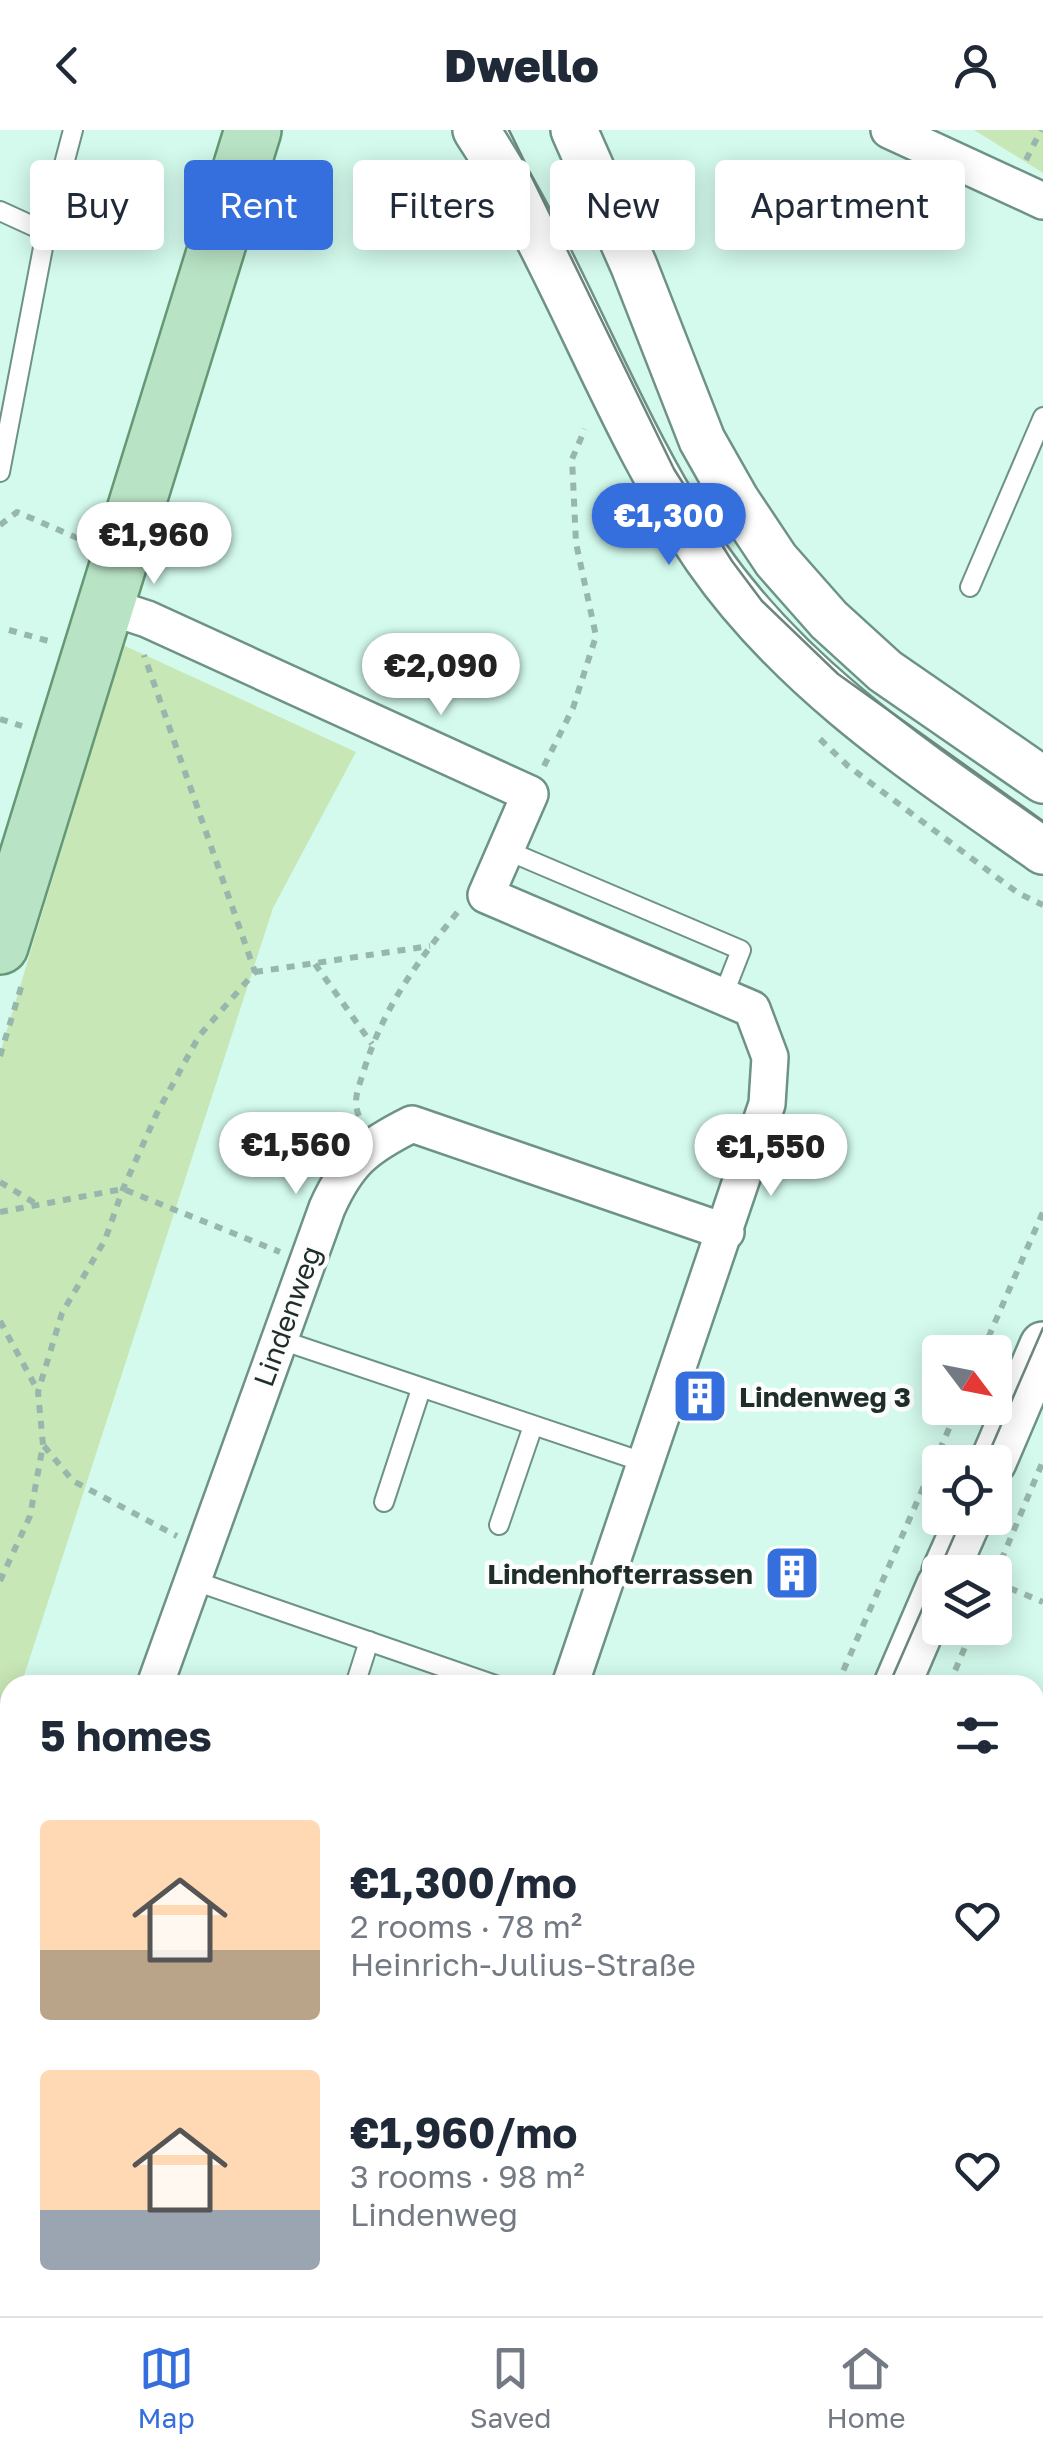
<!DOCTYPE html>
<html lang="en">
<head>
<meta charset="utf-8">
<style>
	:root { --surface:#fff; --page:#f6f6f7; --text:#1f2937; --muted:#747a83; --line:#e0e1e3; --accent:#356fdd }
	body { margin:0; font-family:"Golos Text",sans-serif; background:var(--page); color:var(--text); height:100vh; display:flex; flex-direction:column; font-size:38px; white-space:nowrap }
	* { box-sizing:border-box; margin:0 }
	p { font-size:32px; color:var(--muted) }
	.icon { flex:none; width:55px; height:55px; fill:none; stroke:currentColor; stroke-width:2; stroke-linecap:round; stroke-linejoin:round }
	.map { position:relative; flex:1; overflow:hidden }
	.side { position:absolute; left:0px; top:1545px; width:1045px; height:642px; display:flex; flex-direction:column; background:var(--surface); border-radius:30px 30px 0 0; box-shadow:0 5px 25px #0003 }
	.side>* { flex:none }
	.guide { position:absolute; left:30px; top:30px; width:985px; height:90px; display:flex; gap:20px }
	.needle { width:65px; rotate:122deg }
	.controls { position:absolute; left:922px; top:1205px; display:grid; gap:20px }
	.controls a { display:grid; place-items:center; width:90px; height:90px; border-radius:10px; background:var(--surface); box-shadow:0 5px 25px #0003; font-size:50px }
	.price { position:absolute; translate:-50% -85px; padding:0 22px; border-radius:35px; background:#fff; color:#222; font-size:32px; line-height:65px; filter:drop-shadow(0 2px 5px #0008) }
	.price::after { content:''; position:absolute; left:50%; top:60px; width:30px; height:22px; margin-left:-15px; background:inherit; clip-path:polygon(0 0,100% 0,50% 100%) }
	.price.on { background:var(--accent); color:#fff }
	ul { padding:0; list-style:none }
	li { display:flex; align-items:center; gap:30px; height:250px; padding:0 40px }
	li span { display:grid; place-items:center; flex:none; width:280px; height:200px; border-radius:10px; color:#555 }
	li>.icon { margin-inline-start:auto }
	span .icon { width:120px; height:120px; fill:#fffc; stroke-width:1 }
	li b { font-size:42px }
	h2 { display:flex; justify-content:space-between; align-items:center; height:120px; padding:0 40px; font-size:42px }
	.chip { padding:0 35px; border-radius:10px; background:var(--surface); box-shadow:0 5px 25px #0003; font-size:35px; line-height:90px }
	.chip.on { background:var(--accent); color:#fff }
	header { display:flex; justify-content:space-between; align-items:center; height:130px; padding:0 40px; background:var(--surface); font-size:45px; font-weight:800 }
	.dock { display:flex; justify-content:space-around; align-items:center; height:140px; border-top:2px solid var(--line); background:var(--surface); font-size:28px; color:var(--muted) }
	.dock a { display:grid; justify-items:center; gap:5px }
	.dock .on { color:var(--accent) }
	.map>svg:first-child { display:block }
	.green { fill:#c8e7b6 }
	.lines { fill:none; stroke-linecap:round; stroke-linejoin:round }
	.service-casing { stroke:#6e9386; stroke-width:22 }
	.pedestrian-casing { stroke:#6e9386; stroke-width:32 }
	.minor-casing { stroke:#6e9386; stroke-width:40 }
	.tertiary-casing { stroke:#6e9386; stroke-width:50 }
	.primary-casing { stroke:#659875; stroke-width:60 }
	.path { stroke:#98b7ac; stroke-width:6; stroke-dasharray:8 8; stroke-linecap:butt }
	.service { stroke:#fff; stroke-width:18 }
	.pedestrian { stroke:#fff; stroke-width:28 }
	.minor { stroke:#fff; stroke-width:35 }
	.tertiary { stroke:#fff; stroke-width:45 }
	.primary { stroke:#b9e3c5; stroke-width:55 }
	.tram { stroke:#6e877e; stroke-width:2.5 }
	.labels { text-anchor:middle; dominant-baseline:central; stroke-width:9; stroke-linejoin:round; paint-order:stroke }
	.street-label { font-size:28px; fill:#1f2e28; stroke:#fdfdfd }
	.poi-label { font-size:28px; font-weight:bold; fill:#1f2e28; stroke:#fdfdfd; text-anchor:start }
</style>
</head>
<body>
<header><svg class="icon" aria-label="back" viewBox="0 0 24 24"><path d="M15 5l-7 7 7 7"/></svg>Dwello<svg class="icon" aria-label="person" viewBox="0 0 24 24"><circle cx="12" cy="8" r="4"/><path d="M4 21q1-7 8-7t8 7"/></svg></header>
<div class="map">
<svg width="1043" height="2186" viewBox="0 0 1043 2186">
	<rect width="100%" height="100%" fill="#d3faec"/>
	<g class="green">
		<path d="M974,0h69v43l-3,-2z"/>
		<path d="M123,515l233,107 -83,156 -252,777h-11v34l-10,30v-696z"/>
	</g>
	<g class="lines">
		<g class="service-casing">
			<g id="service">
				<path d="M0,81l46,21"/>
				<path d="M0,342l46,-240 27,-102"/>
				<path d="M970,457l73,-170"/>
				<path d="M506,720l235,100 -18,46"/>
				<path d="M278,1209l368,124"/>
				<path d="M384,1372l37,-113"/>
				<path d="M499,1395l34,-99"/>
				<path d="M192,1450l303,105"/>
				<path d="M355,1555l14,-44"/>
			</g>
		</g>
		<g class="pedestrian-casing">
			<g id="pedestrian">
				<path d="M1035,2018l8,-3"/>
				<path d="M1035,2066l8,4"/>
			</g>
		</g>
		<g class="minor-casing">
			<g id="minor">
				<path d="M889,0l154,71"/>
				<path d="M104,475l43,14 383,175 -44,101 266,114 18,48 -3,47 -197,581"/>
				<path d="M155,1555l172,-477c21,-47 39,-61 85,-84l314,108"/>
				<path d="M0,2139l10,-27"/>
				<path d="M262,2186l9,-8"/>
				<path d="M972,2186l1,-4"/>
			</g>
		</g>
		<g class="tertiary-casing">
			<g id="tertiary">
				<path d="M476,0c90,136 139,294 231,428 87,125 214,207 336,293"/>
				<path d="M574,0l60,136 68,174 34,60 40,60 53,60 56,51 158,109"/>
				<path d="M993,1332l50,-117"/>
				<path d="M945,1442l24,-54"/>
				<path d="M897,1555l43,-100"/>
				<path d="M531,2186l7,-8"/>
				<path d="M623,2186l8,-8"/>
			</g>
		</g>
		<g class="primary-casing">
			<path id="primary" d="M0,816l253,-816"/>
		</g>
		<g class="path">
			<path d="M1026,30l15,-30"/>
			<path d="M0,395l17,-13 65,28"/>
			<path d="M9,500l43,12"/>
			<path d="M0,589l22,7"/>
			<path d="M820,609l28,27 170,127 25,12"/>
			<path d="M544,636l29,-58 23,-72 -20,-93 -4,-84 13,-30"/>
			<path d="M315,834l57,80"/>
			<path d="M255,842l175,-26"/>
			<path d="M0,926l23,-75"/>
			<path d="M359,986c-7,-16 0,-29 5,-46 20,-64 54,-109 96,-161"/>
			<path d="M0,1052l38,23"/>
			<path d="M0,1082l123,-23 157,63"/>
			<path d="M0,1191l38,70"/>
			<path d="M982,1222l61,-140"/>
			<path d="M44,1316l29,35 104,55"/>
			<path d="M995,1445l48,-114"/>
			<path d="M0,1451l30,-65 13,-71 -5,-53 24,-79 43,-73 18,-51 34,-76 42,-77 56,-64 -111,-317"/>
			<path d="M995,1452l48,20"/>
			<path d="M837,1555l121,-277"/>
			<path d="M949,1555l24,-57"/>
			<path d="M0,1648l10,4"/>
			<path d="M0,1975l10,6"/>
			<path d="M712,2186l6,-8"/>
		</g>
		<use href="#service" class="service"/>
		<use href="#pedestrian" class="pedestrian"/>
		<use href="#minor" class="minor"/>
		<use href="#tertiary" class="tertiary"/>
		<use href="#primary" class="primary"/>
		<g class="tram">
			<path d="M509,0l165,339 58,92 30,40 76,73 205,147"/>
			<path d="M985,1332l58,-134"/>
			<path d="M889,1555l73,-167"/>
			<path d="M565,2186l7,-8"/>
			<path d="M588,2186l7,-8"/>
		</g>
	</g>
	<defs>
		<g id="building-square" transform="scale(2.875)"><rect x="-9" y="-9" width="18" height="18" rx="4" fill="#356fdd" stroke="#fdfdfd"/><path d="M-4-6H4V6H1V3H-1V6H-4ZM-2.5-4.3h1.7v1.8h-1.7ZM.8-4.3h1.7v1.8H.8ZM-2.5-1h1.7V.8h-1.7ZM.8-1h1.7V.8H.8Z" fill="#fff"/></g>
	</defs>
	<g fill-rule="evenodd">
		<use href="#building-square" x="700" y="1266"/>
		<use href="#building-square" x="792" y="1443"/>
	</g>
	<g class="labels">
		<g class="street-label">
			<text transform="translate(287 1186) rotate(-70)">Lindenweg</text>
		</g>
		<g class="poi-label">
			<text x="739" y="1266">Lindenweg 3</text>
			<text x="753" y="1443" text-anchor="end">Lindenhofterrassen</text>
		</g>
	</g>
</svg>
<div class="controls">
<a><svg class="needle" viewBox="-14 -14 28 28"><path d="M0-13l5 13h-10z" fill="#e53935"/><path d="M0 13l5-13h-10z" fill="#747a83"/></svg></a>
<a><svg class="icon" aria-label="locate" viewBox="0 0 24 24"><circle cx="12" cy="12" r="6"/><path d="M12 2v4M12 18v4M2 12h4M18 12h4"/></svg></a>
<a><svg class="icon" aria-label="layers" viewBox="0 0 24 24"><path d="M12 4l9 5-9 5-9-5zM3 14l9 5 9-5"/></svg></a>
</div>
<b class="price on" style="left:669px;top:438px">€1,300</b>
<b class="price" style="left:154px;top:457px">€1,960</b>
<b class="price" style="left:441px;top:588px">€2,090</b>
<b class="price" style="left:296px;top:1067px">€1,560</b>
<b class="price" style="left:771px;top:1069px">€1,550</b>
<div class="guide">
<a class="chip">Buy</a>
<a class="chip on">Rent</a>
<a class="chip">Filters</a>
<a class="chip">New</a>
<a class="chip">Apartment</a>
</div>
<section class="side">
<h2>5 homes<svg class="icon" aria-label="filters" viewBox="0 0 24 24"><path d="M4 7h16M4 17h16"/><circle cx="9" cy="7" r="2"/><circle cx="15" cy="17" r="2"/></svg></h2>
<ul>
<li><span style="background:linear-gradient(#ffd9b3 65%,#b9a48a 0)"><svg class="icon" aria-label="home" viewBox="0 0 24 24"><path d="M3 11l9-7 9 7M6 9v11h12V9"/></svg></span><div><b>€1,300/mo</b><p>2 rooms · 78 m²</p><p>Heinrich-Julius-Straße</p></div><svg class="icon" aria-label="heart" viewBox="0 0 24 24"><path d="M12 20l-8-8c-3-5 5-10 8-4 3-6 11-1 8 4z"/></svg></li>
<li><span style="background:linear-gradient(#ffd9b3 70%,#9aa5b1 0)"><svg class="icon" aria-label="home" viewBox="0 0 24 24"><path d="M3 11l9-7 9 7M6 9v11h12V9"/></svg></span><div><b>€1,960/mo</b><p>3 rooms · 98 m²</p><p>Lindenweg</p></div><svg class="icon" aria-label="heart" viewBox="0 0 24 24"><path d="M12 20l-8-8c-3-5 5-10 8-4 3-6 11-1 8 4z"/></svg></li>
</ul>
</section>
</div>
<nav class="dock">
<a class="on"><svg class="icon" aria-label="map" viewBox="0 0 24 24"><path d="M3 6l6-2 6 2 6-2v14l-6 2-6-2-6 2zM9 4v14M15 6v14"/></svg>Map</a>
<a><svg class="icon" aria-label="saved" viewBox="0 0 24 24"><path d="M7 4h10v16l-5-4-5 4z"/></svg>Saved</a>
<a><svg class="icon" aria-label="home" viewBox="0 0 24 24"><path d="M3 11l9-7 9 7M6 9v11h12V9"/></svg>Home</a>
</nav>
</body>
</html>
